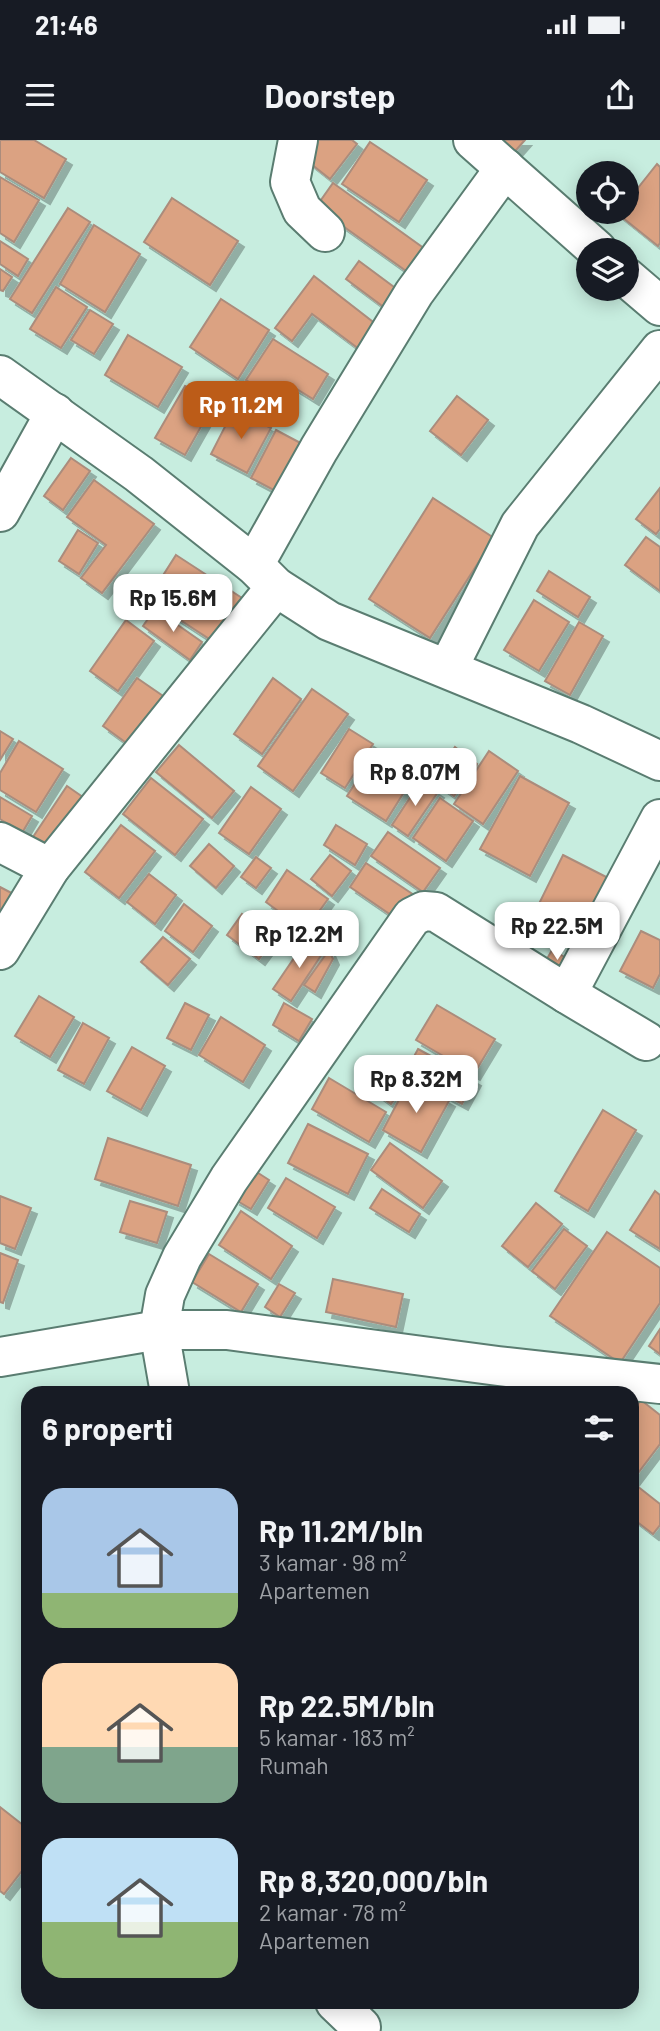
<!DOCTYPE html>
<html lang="id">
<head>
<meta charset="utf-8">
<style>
	:root { --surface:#171b24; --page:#242831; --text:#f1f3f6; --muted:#9ea1a6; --accent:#bc5c18 }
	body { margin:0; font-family:Barlow,sans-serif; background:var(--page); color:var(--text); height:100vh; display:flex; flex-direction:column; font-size:26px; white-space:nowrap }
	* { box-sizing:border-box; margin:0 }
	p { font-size:23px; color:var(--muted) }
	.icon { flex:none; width:38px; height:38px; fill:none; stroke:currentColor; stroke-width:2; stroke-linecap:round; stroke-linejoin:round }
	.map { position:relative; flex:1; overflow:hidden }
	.panel { position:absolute; left:21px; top:1246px; width:618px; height:623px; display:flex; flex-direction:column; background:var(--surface); border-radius:21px; box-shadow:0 4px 18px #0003 }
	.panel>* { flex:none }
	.controls { position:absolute; left:576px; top:21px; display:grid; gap:14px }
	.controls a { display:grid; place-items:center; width:63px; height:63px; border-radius:50%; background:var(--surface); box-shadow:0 4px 18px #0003; font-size:35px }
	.price { position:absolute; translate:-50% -60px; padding:0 16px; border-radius:14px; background:#fff; color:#222; font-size:23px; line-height:46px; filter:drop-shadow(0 2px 4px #0008) }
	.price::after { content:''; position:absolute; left:50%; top:42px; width:21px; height:16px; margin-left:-10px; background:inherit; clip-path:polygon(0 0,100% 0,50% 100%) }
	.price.on { background:var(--accent); color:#fff }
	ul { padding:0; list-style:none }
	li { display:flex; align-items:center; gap:21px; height:175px; padding:0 21px }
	li span { display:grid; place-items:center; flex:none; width:196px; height:140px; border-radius:21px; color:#555 }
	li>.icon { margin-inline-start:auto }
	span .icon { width:84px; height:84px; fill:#fffc; stroke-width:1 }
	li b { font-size:30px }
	h2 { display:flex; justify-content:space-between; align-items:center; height:84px; padding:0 21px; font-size:30px }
	.status { display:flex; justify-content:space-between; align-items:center; height:49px; padding:0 35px; background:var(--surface); direction:ltr }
	.status svg { height:19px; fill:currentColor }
	header { display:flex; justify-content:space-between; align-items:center; height:91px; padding:0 21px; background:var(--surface); font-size:32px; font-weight:700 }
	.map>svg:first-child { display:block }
	.building { fill:#dba282; stroke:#ab8c7c; stroke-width:2; filter:url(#shadow) }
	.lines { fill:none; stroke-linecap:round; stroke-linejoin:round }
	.minor-casing { stroke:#5a7d71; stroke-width:42 }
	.minor { stroke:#fff; stroke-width:38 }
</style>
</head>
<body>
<div class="status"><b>21:46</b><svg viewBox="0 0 49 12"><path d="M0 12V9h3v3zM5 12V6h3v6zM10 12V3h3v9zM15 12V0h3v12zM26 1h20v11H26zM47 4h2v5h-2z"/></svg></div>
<header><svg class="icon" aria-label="menu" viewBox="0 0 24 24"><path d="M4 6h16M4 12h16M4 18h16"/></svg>Doorstep<svg class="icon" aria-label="share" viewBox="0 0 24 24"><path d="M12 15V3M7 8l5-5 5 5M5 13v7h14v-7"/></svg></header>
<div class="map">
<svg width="660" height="1891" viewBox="0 0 660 1891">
	<defs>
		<filter id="shadow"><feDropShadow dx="6" dy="6" stdDeviation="0" flood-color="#0004"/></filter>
	</defs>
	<rect width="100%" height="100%" fill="#c7eddf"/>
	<g class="building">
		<path d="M0,0h34l32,19 -22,39 -44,-26z"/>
		<path d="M313,0h39l5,4 -27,35 -29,-23z"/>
		<path d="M488,0h37l-16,18z"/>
		<path d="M370,2l57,38 -28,42 -57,-38z"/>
		<path d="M657,24l3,3v76l-2,3 -40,-32 8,-2v-9z"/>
		<path d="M0,37l39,23 -25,42 -14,-9z"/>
		<path d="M333,43l99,71 -16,24 -100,-71z"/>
		<path d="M172,58l66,43 -28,44 -66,-43z"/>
		<path d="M68,68l22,14 -58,91 -22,-14z"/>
		<path d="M94,85l46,29 -35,58 -45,-28z"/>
		<path d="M0,101l28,18 -10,17 -18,-12z"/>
		<path d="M359,121l39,29 -13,18 -39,-29z"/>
		<path d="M0,129l12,8 -9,14 -3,-1z"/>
		<path d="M314,136l63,49 -18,24 -47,-35 -20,27 -17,-13z"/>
		<path d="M56,147l31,20 -26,41 -31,-19z"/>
		<path d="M221,159l48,31 -31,49 -48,-32z"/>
		<path d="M90,170l23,14 -19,30 -23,-14z"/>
		<path d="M128,195l54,32 -24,40 -53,-32z"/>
		<path d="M273,199l55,35 -15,25 -26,-16 -11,17 -30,-20z"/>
		<path d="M185,246l30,16 -30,53 -30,-17z"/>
		<path d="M457,256l31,24 -27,35 -31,-24z"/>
		<path d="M234,269l37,19 -24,45 -36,-19z"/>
		<path d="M276,290l32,17 -25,48 -32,-17z"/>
		<path d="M71,318l19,13 -27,39 -19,-14z"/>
		<path d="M94,340l60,44 -52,69 -21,-15 25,-33 -39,-28z"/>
		<path d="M660,348v41l-4,5 -20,-15z"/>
		<path d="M433,358l61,40 -64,100 -61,-39z"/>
		<path d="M78,390l20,13 -19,31 -20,-13z"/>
		<path d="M646,397l14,10v44l-35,-26z"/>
		<path d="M176,415l66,43 -28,44 -66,-43z"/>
		<path d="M549,431l41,26 -12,20 -41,-26z"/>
		<path d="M534,460l35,22 -30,49 -35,-21z"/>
		<path d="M155,469l47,33 -12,18 -47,-34z"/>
		<path d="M126,480l28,21 -36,50 -28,-20z"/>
		<path d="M579,482l24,14 -33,59 -25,-14z"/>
		<path d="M137,538l29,20 -34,49 -29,-21z"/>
		<path d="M273,538l28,21 -39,55 -28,-20z"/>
		<path d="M312,549l36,25 -55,77 -35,-25z"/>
		<path d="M349,589l24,15 -28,44 -24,-15z"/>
		<path d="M0,591l13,8 -13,21z"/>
		<path d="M19,601l44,28 -27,43 -36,-22v-17z"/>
		<path d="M179,605l55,46 -22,27 -56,-46z"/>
		<path d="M455,607l22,17 -23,32 -22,-16z"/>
		<path d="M377,609l39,24 -30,48 -39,-25z"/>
		<path d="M489,611l29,20 -35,53 -29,-20z"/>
		<path d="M520,636l49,27 -39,73 -50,-27z"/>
		<path d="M151,638l52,41 -28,36 -52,-41z"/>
		<path d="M421,641l17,11 -30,44 -16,-11z"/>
		<path d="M67,646l23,16 -33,51 -24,-16z"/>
		<path d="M251,647l30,22 -32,45 -30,-21z"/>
		<path d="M0,657l32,19 -10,17 -22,-14z"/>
		<path d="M440,658l33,23 -27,40 -33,-23z"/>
		<path d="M121,685l34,26 -36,47 -34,-26z"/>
		<path d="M336,685l31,19 -12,21 -31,-20z"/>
		<path d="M388,692l52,36 -17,24 -52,-36z"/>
		<path d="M209,704l25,22 -18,22 -26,-22z"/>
		<path d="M330,715l21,16 -19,25 -21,-17z"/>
		<path d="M563,715l59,30 -35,69 -58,-30z"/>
		<path d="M256,717l15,11 -15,20 -15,-11z"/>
		<path d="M366,723l48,32 -17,24 -47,-32z"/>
		<path d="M287,730l41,29 -23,32 -39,-29z"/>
		<path d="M149,734l27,21 -21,29 -28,-22z"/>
		<path d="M0,747l23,12 -23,45z"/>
		<path d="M184,764l28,22 -19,26 -28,-21z"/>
		<path d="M242,774l32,25 -15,20 -32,-24z"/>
		<path d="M641,791l19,9v34l-7,14 -33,-17z"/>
		<path d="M163,797l27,22 -22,26 -27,-23z"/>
		<path d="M307,799l17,12 -33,50 -18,-12z"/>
		<path d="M329,810l4,9 -18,33 -11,-7z"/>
		<path d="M552,810l27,15 -39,6z"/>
		<path d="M39,856l35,21 -24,40 -35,-21z"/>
		<path d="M185,863l24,12 -18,35 -24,-12z"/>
		<path d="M284,863l28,16 -13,22 -26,-16z"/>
		<path d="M437,865l58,34 -21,35 -58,-34z"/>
		<path d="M221,877l44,28 -22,37 -44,-27z"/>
		<path d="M83,883l26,15 -25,46 -26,-14z"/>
		<path d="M132,907l33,19 -24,44 -34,-19z"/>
		<path d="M418,909l57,31 -13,24 -57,-31z"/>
		<path d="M383,928l22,16 -14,20 -22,-16z"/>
		<path d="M329,938l57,34 -17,30 -57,-33z"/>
		<path d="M410,939l39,22 -28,51 -38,-22z"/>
		<path d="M603,970l33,20 -48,81 -33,-20z"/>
		<path d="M308,984l60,30 -20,40 -60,-31z"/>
		<path d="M108,998l83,27 -13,41 -83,-27z"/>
		<path d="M390,1003l52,38 -19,27 -52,-38z"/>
		<path d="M252,1029l17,11 -18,29 -17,-10z"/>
		<path d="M286,1038l49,29 -18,31 -49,-30z"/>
		<path d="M382,1049l38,25 -11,18 -39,-24z"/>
		<path d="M655,1051l5,4v54l-30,-19z"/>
		<path d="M0,1056l31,12 -16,41 -15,-6z"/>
		<path d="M130,1061l37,11 -10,31 -37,-11z"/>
		<path d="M536,1063l26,21 -34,43 -26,-21z"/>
		<path d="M241,1071l51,35 -21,33 -52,-34z"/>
		<path d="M564,1089l23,17 -32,43 -23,-18z"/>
		<path d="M607,1092l53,36v35l-40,60 -70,-47z"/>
		<path d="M0,1113l18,7 -15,43 -3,-1z"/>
		<path d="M209,1114l49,30 -17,28 -49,-30z"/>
		<path d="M333,1139l70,15 -7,33 -70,-15z"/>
		<path d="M279,1144l16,9 -15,24 -15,-10z"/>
		<path d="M660,1189v25l-11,-8z"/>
		<path d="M641,1260l19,15v29l-28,37v-69z"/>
		<path d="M632,1342l28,22v21l-7,9 -21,-16z"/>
		<path d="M0,1667l28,22v34l-24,31 -4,-3z"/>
	</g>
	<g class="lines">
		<g class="minor-casing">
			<g id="minor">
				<path d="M298,0l-8,42 12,28 23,22"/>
				<path d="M473,0l124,110"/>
				<path d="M626,137l34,29"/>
				<path d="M0,235l139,99 115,91 22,22 53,34 252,103 79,37"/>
				<path d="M0,372l55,-99"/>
				<path d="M254,425l65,-116 95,-156 91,-125"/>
				<path d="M448,528l72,-143 140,-175"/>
				<path d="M0,702l50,26"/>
				<path d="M0,810l50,-82 226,-281"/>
				<path d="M567,854l79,47"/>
				<path d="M0,1217l159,-27h68l271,36 162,18"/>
				<path d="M170,1253l-11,-63 6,-35 17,-38 47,-78 183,-262 12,-6 12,1 131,82 93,-175"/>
				<path d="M335,1862l26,25"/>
			</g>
		</g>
		<use href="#minor" class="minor"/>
	</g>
</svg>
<div class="controls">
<a><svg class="icon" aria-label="locate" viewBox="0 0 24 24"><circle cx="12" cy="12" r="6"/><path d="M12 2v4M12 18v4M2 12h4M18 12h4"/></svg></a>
<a><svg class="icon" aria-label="layers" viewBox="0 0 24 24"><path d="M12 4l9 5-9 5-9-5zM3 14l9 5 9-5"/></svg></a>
</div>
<b class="price on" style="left:241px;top:301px">Rp 11.2M</b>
<b class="price" style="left:173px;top:494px">Rp 15.6M</b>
<b class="price" style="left:415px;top:668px">Rp 8.07M</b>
<b class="price" style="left:557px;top:822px">Rp 22.5M</b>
<b class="price" style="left:299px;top:830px">Rp 12.2M</b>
<b class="price" style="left:416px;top:975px">Rp 8.32M</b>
<section class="panel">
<h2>6 properti<svg class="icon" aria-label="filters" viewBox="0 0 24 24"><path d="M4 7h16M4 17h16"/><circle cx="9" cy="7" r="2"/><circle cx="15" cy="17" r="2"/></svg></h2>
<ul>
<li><span style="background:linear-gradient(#a9c7e8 75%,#8fb573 0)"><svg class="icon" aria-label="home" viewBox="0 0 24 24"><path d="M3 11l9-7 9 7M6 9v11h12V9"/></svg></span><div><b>Rp 11.2M/bln</b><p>3 kamar · 98 m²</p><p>Apartemen</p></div></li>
<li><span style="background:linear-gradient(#ffd9b3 60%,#7fa58c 0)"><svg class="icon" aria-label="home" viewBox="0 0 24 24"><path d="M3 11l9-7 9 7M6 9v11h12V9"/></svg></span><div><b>Rp 22.5M/bln</b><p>5 kamar · 183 m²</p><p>Rumah</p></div></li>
<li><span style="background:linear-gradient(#bfe0f5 60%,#8fb573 0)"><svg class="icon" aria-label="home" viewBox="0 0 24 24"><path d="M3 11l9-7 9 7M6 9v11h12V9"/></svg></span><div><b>Rp 8,320,000/bln</b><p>2 kamar · 78 m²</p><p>Apartemen</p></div></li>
</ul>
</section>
</div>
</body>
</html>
